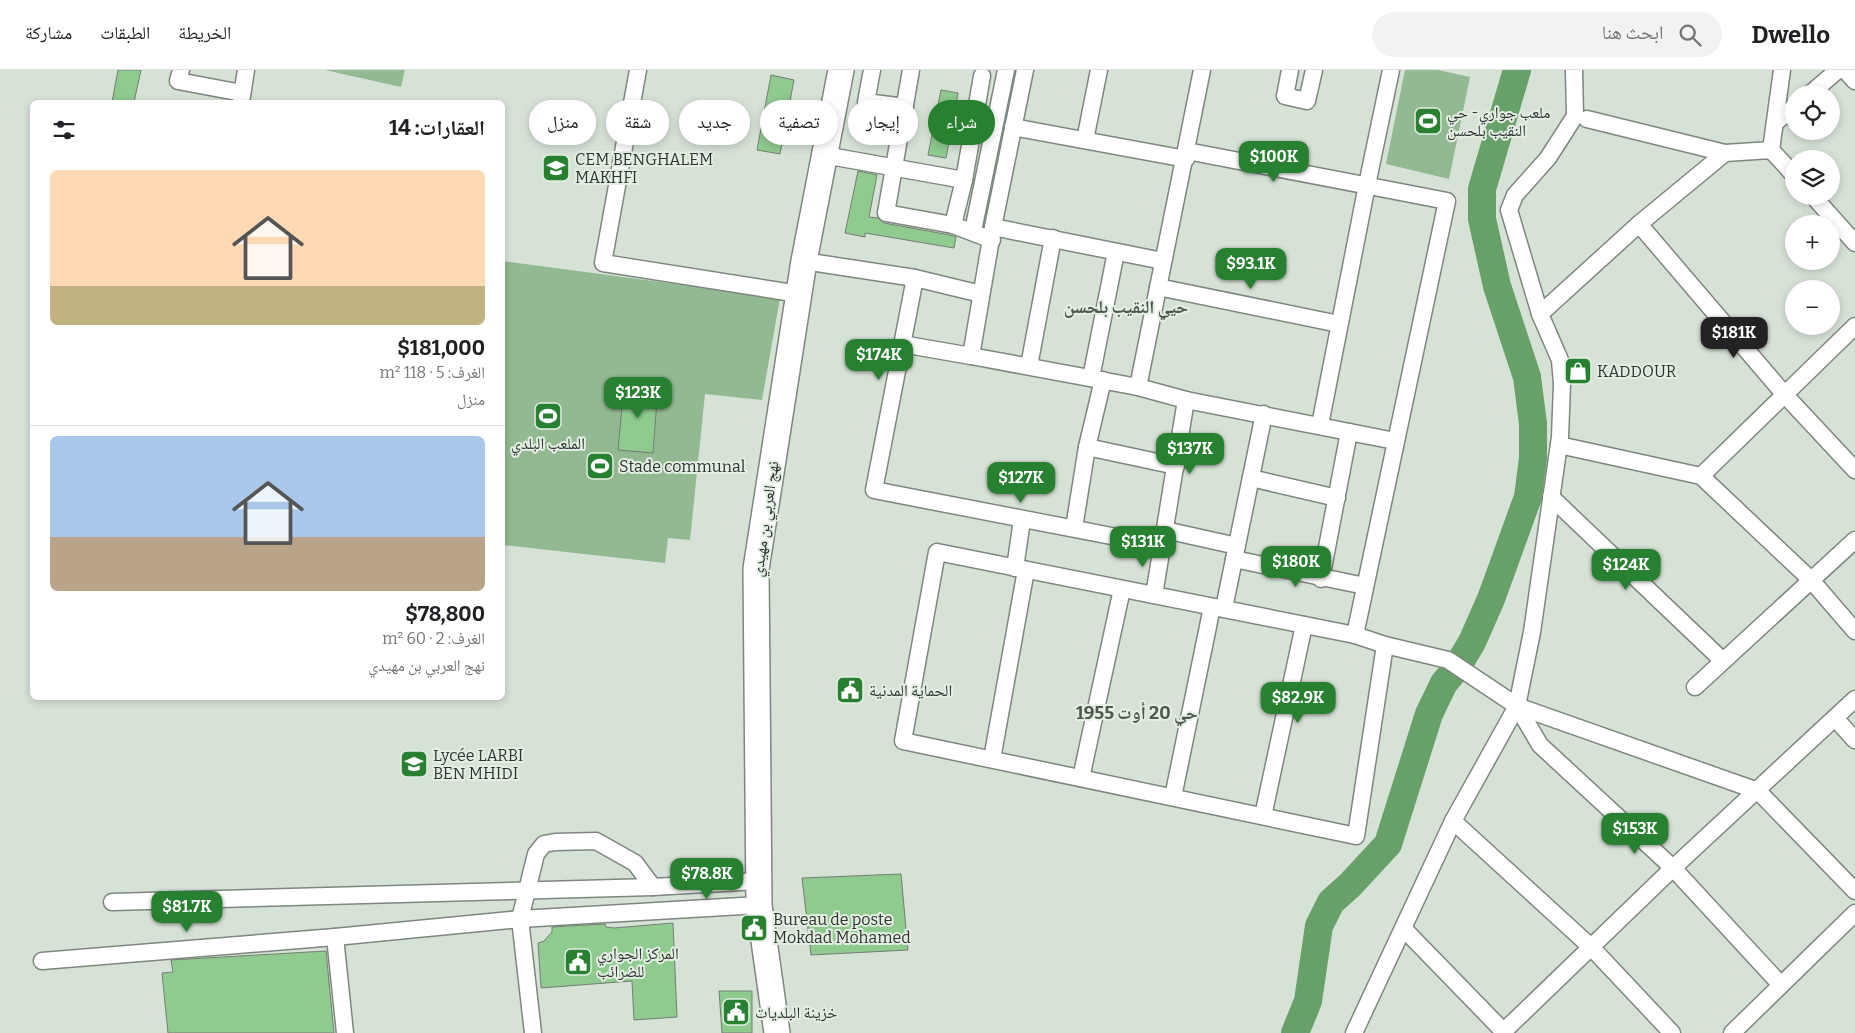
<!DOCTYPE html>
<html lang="ar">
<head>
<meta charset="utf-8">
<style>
	:root { --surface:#fff; --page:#f2f2f2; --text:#202124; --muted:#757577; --line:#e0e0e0; --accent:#278130 }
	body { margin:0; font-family:Bitter,"Noto Naskh Arabic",serif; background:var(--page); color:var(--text); direction:rtl; height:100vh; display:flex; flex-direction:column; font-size:19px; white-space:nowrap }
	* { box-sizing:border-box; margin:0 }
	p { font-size:16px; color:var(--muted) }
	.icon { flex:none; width:28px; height:28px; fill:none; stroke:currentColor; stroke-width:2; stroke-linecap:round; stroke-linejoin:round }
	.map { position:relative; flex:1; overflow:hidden; direction:ltr }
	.drawer { position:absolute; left:30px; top:30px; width:475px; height:600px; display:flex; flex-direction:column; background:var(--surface); border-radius:8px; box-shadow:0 2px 8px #0003; direction:rtl }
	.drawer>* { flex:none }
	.banner { position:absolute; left:520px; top:30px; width:475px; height:45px; direction:rtl; display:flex; gap:10px }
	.controls { position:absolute; left:1785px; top:15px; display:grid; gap:10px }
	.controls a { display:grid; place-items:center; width:55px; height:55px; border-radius:50%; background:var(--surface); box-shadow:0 2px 8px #0003; font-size:25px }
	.price { position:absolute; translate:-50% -42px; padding:0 11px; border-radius:10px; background:var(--accent); color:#fff; font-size:16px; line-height:32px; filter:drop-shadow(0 1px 2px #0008) }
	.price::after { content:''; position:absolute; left:50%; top:30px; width:15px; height:11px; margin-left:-8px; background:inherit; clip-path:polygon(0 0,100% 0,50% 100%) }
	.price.selected { background:#222; color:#fff }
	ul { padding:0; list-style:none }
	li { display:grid; align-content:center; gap:10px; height:265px; padding:0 20px }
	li+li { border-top:1px solid var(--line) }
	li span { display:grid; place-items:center; height:155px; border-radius:8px; color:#555 }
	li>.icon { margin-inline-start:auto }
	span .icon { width:90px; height:90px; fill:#fffc; stroke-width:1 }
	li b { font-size:21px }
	h2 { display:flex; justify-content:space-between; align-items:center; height:60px; padding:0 20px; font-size:21px }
	.chip { padding:0 18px; border-radius:22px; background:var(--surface); box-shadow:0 2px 8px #0003; font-size:18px; line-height:45px }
	.chip.selected { background:var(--accent); color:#fff }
	header { display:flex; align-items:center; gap:30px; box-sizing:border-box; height:70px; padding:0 25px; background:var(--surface); border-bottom:1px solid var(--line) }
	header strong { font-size:24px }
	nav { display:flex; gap:28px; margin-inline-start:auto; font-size:18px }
	.search { width:350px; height:45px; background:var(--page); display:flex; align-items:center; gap:12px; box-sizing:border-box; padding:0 18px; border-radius:28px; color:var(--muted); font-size:19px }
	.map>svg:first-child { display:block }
	.green { fill:#93b992 }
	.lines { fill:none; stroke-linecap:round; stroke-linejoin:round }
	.river { stroke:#67a068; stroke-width:28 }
	.building { fill:#8fca8f; stroke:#747e74 }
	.street-casing { stroke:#7d877d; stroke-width:19 }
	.primary-casing { stroke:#7d877d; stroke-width:28 }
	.street { stroke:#fff; stroke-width:16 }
	.primary { stroke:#fff; stroke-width:25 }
	.labels { text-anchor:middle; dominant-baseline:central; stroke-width:4; stroke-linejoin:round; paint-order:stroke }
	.poi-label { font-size:16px; fill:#2f342f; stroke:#e4efe4; text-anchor:start }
	.street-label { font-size:16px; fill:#2f342f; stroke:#e4efe4 }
	.neighbourhood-label { font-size:18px; font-weight:bold; fill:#4e584e; stroke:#e4efe4 }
</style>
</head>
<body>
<header>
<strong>Dwello</strong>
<div class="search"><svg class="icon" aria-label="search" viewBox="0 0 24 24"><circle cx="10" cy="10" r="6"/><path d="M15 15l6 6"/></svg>ابحث هنا</div>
<nav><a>الخريطة</a><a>الطبقات</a><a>مشاركة</a></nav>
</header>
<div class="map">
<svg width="1855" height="963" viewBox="0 0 1855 963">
	<rect width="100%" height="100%" fill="#d7e2d7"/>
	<g class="green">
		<path d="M325,0h80l-4,17z"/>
		<path d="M1405,0h33l32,7 -21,102 -63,-15z"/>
		<path d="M503,191l277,37 -18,102 -57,-6 -15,146 -22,-2 -3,25 -162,-18z"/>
	</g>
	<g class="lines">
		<path class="river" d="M1295,963l13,-32 11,-75 12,-24 19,-17 38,-41 41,-130 15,-31 12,-14 16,-27 19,-43 37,-102 5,-39v-34l-6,-47 -30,-91 -15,-67v-30l35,-119"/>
	</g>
	<g class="building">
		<path d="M118,0h23l-7,32h-22z"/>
		<path d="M771,5l23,5 -14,74 -23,-4z"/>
		<path d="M941,20l17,3 -12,65 -18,-3z"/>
		<path d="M858,101l19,4 -8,42 9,1 6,5 66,12 6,2 -2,11 -89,-15v4l-20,-4z"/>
		<path d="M624,315l34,2 -5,66 -35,-3z"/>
		<path d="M901,804l7,76 -97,5 -9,-77z"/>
		<path d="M673,853l4,94 -43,3 -2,-39 -91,7 -3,-45 6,-2 8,-9v-5l53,-3 1,3 8,1z"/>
		<path d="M326,881l8,82h-166l-6,-60 11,-1 -2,-12z"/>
		<path d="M719,921h33v42h-30z"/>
	</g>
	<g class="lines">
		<g class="street-casing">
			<g id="street">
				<path d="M181,0l-3,11 64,12"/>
				<path d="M638,0l-35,193 196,31"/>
				<path d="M872,0l-6,32 39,5"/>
				<path d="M911,0l-25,143 67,12"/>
				<path d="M1025,0l-32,157 -22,129 167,31 48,13 209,41"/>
				<path d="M1290,0l-5,26 22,5 7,-31"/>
				<path d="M1845,0l10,11"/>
				<path d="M1810,24l28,-24"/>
				<path d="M241,32l5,-32"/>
				<path d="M1587,49l138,34 46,-3 23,25"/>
				<path d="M1775,53l19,-16"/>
				<path d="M1013,57l173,32"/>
				<path d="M1085,70l14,-70"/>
				<path d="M1771,80l11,-80"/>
				<path d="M1187,81l260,50 -92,434"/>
				<path d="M824,85l140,25 -11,45 39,15"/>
				<path d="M964,110l18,-104"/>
				<path d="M1813,126l42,47"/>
				<path d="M1639,154l146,171 70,75"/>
				<path d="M993,157l170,34"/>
				<path d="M973,161l33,-161"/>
				<path d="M804,191l111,17 66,16"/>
				<path d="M915,208l-41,212 289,56"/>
				<path d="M1158,217l181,37"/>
				<path d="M1540,244l99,-90 86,-71"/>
				<path d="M902,274l69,12"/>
				<path d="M1029,296l24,-128"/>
				<path d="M1091,308l25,-126"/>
				<path d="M1138,317l64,-317"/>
				<path d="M1320,355l47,-240 24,-115"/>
				<path d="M1559,375l142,31 154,-150"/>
				<path d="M1087,377l89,19"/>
				<path d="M1701,406l110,104 44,51"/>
				<path d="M1251,408l86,20"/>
				<path d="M1551,427l172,164"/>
				<path d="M1074,458l13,-81 16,-67"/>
				<path d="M1165,460l72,16"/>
				<path d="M1234,489l131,27"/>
				<path d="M1015,498l7,-48"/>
				<path d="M1321,509l28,-147"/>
				<path d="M1154,525l32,-195"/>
				<path d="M1224,538l40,-194"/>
				<path d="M1385,575l-29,191 -453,-95 34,-189 418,83 30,10 63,15 69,46 241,85 97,100"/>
				<path d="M1695,617l160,-147"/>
				<path d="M1517,636l23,39 133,123 108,117"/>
				<path d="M1835,648l20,22"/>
				<path d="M992,689l34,-189"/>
				<path d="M1081,708l41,-189"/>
				<path d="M1173,727l39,-190"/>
				<path d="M1263,746l41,-191"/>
				<path d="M1453,751l139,127 80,85"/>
				<path d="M112,832l541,-15 105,-6"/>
				<path d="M1403,858l102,105"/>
				<path d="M42,891l293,-24"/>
				<path d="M345,963l-10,-96 185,-18 239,-14"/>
				<path d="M533,963l-13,-114 16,-65 8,-10 11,-2 41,-1 39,22 18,24"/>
				<path d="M1354,963l99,-212 64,-115 15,-74 28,-195 2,-53 -2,-24 -20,-46 -31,-104 6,-15 33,-37 27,-42 -1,-46"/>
				<path d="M1502,963l171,-165 182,-169"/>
				<path d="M1732,963l123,-120"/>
			</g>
		</g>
		<g class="primary-casing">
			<path id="primary" d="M777,963l-18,-128 -3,-336 48,-308 37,-191"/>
		</g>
		<use href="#street" class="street"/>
		<use href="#primary" class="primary"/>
	</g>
	<defs>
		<g id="stadium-square" transform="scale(1.4375)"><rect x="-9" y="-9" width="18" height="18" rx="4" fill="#278130" stroke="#e4efe4"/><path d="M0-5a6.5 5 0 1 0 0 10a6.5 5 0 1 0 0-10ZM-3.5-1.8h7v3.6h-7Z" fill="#fff"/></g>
		<g id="school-square" transform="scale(1.4375)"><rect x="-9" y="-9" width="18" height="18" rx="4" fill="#278130" stroke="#e4efe4"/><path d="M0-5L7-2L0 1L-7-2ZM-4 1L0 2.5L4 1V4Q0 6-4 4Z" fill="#fff"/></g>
		<g id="shop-square" transform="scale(1.4375)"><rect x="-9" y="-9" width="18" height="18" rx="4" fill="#278130" stroke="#e4efe4"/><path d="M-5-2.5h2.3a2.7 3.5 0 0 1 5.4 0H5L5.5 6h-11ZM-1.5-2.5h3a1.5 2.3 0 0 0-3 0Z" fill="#fff"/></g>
		<g id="civic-square" transform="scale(1.4375)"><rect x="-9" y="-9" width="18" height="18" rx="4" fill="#278130" stroke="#e4efe4"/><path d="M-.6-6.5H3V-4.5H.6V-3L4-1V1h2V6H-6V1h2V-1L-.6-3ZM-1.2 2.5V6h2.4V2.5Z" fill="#fff"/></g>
	</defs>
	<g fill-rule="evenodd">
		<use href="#stadium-square" x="1428" y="51"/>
		<use href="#school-square" x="556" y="98"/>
		<use href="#shop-square" x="1578" y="301"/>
		<use href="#stadium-square" x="548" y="346"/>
		<use href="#stadium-square" x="600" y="396"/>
		<use href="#civic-square" x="850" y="620"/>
		<use href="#school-square" x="414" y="694"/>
		<use href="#civic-square" x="754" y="858"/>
		<use href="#civic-square" x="578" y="892"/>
		<use href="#civic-square" x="736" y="942"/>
	</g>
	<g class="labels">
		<g class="poi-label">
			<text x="1447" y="42">ملعب جواري- حي<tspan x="1447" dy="18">النقيب بلحسن</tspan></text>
			<text x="575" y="89">CEM BENGHALEM<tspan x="575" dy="18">MAKHFI</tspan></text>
			<text x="1597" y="301">KADDOUR</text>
			<text x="548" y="373" text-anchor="middle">الملعب البلدي</text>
			<text x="619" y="396">Stade communal</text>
			<text x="869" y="620">الحماية المدنية</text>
			<text x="433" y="685">Lycée LARBI<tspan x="433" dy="18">BEN MHIDI</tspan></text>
			<text x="773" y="849">Bureau de poste<tspan x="773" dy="18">Mokdad Mohamed</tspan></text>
			<text x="597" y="883">المركز الجواري<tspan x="597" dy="18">للضرائب</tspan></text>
			<text x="755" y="942">خزينة البلديات</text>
		</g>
		<g class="street-label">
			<text transform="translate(765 449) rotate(-82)">نهج العربي بن مهيدي</text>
		</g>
		<g class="neighbourhood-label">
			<text x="1126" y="237">حيي النقيب بلحسن</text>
			<text x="1137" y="643">حي 20 أوت 1955</text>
		</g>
	</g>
</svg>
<div class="controls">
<a><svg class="icon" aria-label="locate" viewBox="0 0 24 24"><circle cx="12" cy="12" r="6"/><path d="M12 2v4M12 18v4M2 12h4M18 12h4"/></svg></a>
<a><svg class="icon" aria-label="layers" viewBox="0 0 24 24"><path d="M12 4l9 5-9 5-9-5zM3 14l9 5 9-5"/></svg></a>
<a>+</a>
<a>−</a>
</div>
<b class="price" style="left:1274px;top:113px">$100K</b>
<b class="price" style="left:1251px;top:220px">$93.1K</b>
<b class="price selected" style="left:1734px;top:289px">$181K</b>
<b class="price" style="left:879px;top:311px">$174K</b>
<b class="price" style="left:638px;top:349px">$123K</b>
<b class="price" style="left:1190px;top:405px">$137K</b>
<b class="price" style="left:1021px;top:434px">$127K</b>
<b class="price" style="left:1143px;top:498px">$131K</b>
<b class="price" style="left:1296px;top:518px">$180K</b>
<b class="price" style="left:1626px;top:521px">$124K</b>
<b class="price" style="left:1298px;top:654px">$82.9K</b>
<b class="price" style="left:1635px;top:785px">$153K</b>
<b class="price" style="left:707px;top:830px">$78.8K</b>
<b class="price" style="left:187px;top:863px">$81.7K</b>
<div class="banner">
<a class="chip selected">شراء</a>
<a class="chip">إيجار</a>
<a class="chip">تصفية</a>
<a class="chip">جديد</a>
<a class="chip">شقة</a>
<a class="chip">منزل</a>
</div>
<section class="drawer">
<h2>العقارات: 14<svg class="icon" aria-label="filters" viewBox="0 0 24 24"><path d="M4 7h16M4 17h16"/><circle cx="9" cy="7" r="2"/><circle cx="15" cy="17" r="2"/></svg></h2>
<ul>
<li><span style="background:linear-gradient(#ffd9b3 75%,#c2b280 0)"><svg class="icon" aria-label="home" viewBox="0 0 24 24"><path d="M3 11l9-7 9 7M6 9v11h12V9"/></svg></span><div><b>$181,000</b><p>الغرف: 5 · 118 m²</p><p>منزل</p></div></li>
<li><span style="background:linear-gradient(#a9c7e8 65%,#b9a48a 0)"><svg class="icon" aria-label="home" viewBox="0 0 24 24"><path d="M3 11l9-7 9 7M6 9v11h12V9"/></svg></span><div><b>$78,800</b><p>الغرف: 2 · 60 m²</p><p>نهج العربي بن مهيدي</p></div></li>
</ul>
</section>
</div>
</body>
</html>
